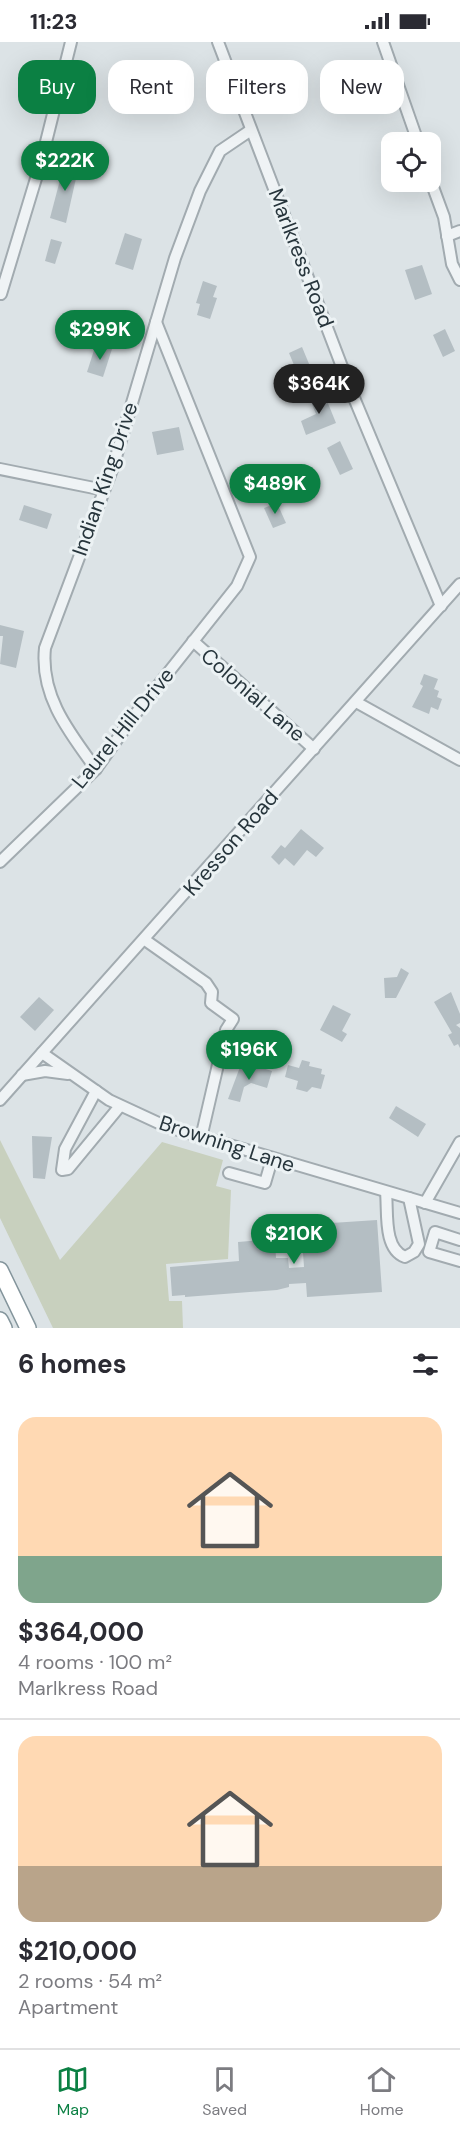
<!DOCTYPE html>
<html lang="en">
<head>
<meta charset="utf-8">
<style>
	:root { --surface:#fff; --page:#f7f7f7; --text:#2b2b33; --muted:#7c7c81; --line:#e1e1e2; --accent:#0b8043 }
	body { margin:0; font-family:"DM Sans",sans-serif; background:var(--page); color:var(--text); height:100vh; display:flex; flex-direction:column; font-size:22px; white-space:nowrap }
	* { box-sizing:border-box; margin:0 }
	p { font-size:20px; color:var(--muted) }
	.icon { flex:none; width:33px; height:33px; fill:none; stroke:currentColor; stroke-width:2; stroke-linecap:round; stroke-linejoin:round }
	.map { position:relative; height:1286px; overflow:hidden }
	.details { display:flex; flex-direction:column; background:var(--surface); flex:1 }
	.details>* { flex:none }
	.banner { position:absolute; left:18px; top:18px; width:424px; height:54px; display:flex; gap:12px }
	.fabs { position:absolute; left:381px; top:90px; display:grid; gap:12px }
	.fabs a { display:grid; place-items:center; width:60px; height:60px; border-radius:12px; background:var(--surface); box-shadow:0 6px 24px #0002; font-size:30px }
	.price { position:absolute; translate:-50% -51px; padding:0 14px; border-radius:21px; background:var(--accent); color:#fff; font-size:20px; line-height:39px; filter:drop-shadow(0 2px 3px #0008) }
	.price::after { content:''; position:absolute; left:50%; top:36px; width:18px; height:14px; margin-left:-9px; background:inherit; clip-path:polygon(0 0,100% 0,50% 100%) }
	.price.on { background:#222; color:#fff }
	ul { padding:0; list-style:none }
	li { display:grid; align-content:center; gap:12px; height:318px; padding:0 18px }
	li+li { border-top:2px solid var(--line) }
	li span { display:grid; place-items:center; height:186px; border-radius:18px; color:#555 }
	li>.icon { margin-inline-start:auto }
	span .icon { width:108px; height:108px; fill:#fffc; stroke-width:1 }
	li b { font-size:26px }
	h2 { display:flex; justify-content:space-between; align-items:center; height:72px; padding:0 18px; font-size:26px }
	.pill { padding:0 21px; border-radius:18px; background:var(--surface); box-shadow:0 6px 24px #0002; font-size:21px; line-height:54px }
	.pill.on { background:var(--accent); color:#fff }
	.status { display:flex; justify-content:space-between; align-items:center; height:42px; padding:0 30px; background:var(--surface); direction:ltr }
	.status svg { height:16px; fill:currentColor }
	.menu { display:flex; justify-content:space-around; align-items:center; height:84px; border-top:2px solid var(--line); background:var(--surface); font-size:16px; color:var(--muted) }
	.menu a { display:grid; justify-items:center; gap:3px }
	.menu .on { color:var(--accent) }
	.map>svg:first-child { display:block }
	.green { fill:#c8d0be }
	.building { fill:#b4bec3 }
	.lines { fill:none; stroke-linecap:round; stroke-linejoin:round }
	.minor-casing { stroke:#a2abb0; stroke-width:14 }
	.highway-casing { stroke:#84959c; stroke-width:18 }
	.minor { stroke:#eff3f5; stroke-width:10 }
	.highway { stroke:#fff; stroke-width:15 }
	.labels { text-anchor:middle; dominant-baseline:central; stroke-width:6; stroke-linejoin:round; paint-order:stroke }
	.street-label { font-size:21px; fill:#27353c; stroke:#ecf2f4 }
</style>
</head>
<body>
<div class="status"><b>11:23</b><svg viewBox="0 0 49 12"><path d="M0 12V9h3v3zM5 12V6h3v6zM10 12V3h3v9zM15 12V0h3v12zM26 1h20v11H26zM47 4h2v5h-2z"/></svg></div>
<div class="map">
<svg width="460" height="1286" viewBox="0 0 460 1286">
	<rect width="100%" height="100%" fill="#dce3e6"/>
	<path class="green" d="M0,1098l60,120 102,-118 61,18 -7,26 15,4 -3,69 -62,5 3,37h13l1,27h-130l-53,-110z"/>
	<g class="building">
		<path d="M65,119l14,4 -13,58 -16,-5z"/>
		<path d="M125,191l17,6 -9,31 -18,-6z"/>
		<path d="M51,197l11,3 -7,22 -10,-3z"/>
		<path d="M422,223l10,29 -17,6 -10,-30z"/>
		<path d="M203,239l14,5 -4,11 4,1 -7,21 -13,-4 3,-11 -4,-1z"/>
		<path d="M445,287l10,22 -12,6 -10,-22z"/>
		<path d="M96,302l16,5 -9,28 -16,-5z"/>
		<path d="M302,305l10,24 -13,6 -10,-24z"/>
		<path d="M323,349l13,32 -30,12 -5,-14 15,-7 -7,-17z"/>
		<path d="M179,385l5,23 -27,5 -5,-23z"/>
		<path d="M340,399l13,28 -13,6 -13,-27z"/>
		<path d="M277,461l9,20 -13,5 -9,-20z"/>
		<path d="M24,463l28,9 -5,15 -28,-9z"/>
		<path d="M0,583l24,6 -8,37 -16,-4 3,-28h-3z"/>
		<path d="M424,632l14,5 -4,10 5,2 -2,6 5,2 -4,11 -7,-3 -2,7 -17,-7 11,-21 -3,-2z"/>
		<path d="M301,787l23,19 -8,9 -9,-7 -13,16 -9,-8 -6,7 -8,-8 10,-12 4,3z"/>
		<path d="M401,926l8,5 -13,25h-11l-1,-20 13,-1z"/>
		<path d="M451,950l9,22v9l-4,2 4,3v20l-2,-4 -4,2 -6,-11 4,-2 -18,-31z"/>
		<path d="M39,955l15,13 -19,21 -15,-14z"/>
		<path d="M333,963l18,9 -9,17 5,3 -5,8 -22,-12z"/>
		<path d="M302,1018l8,2 -1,4 13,3 -1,5 4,1 -4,14 -9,-2 -5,5 -11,-3 2,-8 -13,-4 3,-12 11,3z"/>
		<path d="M252,1023l20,6 -5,17 -16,-5 -7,4 -4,15 -12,-3 12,-32 10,3z"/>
		<path d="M396,1064l30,18 -8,13 -29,-19z"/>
		<path d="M32,1094l20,1 -7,42 -12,-1z"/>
		<path d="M377,1178l5,72 -75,5 -1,-14 -17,1v3l-12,3 -92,7v-2l-13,1 -2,-29 69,-6 -1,-19 37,-3 1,19h12l1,10 15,-1 -3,-42z"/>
	</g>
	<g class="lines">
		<g class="minor-casing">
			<g id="minor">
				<path d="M218,0l134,351 89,213"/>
				<path d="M383,0l35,100"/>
				<path d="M430,137l14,38 8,47 8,16"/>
				<path d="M447,194l13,-5"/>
				<path d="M1,252l40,-132 30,-120"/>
				<path d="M0,427l104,21"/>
				<path d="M193,599l121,108"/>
				<path d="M356,660l104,58"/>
				<path d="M96,727c-27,-37 -56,-73 -51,-121l68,-181 62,-209 25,-67 20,-40 31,-21"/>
				<path d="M0,820l96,-93 37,-52 104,-131 13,-29 -94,-235"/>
				<path d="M145,898l61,43 6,9 -1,11 22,16 -7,11 -25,108"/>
				<path d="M42,1011l67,47 56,26 295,87"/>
				<path d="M22,1033l23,-4 23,3"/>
				<path d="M96,1049l-31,58 -3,21 6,-1 52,-63"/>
				<path d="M0,1058l460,-516"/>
				<path d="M229,1131l36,10 7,-24"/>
				<path d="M386,1150c2,20 -3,57 19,65l9,-5 5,-8 -10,-46"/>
				<path d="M425,1161l35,-61"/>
				<path d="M460,1198l-25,-8 -6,20 31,9"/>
			</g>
		</g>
		<g class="highway-casing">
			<g id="highway">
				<path d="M0,1228l28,58"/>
				<path d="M0,1278l4,8"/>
			</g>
		</g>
		<use href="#minor" class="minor"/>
		<use href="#highway" class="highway"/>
	</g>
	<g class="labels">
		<g class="street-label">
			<text transform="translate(301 216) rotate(69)">Marlkress Road</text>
			<text transform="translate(105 437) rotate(-71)">Indian King Drive</text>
			<text transform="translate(253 653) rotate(41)">Colonial Lane</text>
			<text transform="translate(123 686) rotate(-51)">Laurel Hill Drive</text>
			<text transform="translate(231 801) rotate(-49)">Kresson Road</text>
			<text transform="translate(227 1102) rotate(18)">Browning Lane</text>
		</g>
	</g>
</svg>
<div class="fabs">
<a><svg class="icon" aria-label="locate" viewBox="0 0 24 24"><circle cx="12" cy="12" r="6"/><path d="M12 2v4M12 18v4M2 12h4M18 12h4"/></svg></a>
</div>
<b class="price" style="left:65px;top:150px">$222K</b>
<b class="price" style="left:100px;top:319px">$299K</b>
<b class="price on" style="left:319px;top:373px">$364K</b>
<b class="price" style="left:275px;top:473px">$489K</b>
<b class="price" style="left:249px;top:1039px">$196K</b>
<b class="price" style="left:294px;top:1223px">$210K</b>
<div class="banner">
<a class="pill on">Buy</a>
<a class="pill">Rent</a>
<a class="pill">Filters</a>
<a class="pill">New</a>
</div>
</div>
<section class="details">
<h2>6 homes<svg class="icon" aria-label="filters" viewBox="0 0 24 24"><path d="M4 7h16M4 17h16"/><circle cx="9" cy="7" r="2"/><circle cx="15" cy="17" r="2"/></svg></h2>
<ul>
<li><span style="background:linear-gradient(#ffd9b3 75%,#7fa58c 0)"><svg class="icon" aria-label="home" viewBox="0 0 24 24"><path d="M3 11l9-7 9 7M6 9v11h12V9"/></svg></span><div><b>$364,000</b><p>4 rooms · 100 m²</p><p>Marlkress Road</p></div></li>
<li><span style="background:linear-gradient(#ffd9b3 70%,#b9a48a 0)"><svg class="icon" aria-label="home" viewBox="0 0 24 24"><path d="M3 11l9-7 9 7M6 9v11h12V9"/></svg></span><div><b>$210,000</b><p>2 rooms · 54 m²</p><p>Apartment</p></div></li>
</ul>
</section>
<nav class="menu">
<a class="on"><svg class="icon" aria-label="map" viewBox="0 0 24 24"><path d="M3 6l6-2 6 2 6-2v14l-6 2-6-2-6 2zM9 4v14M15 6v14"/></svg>Map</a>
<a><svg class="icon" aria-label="saved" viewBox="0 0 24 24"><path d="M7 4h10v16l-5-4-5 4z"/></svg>Saved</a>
<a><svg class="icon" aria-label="home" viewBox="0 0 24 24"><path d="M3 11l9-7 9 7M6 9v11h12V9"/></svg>Home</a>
</nav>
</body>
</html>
